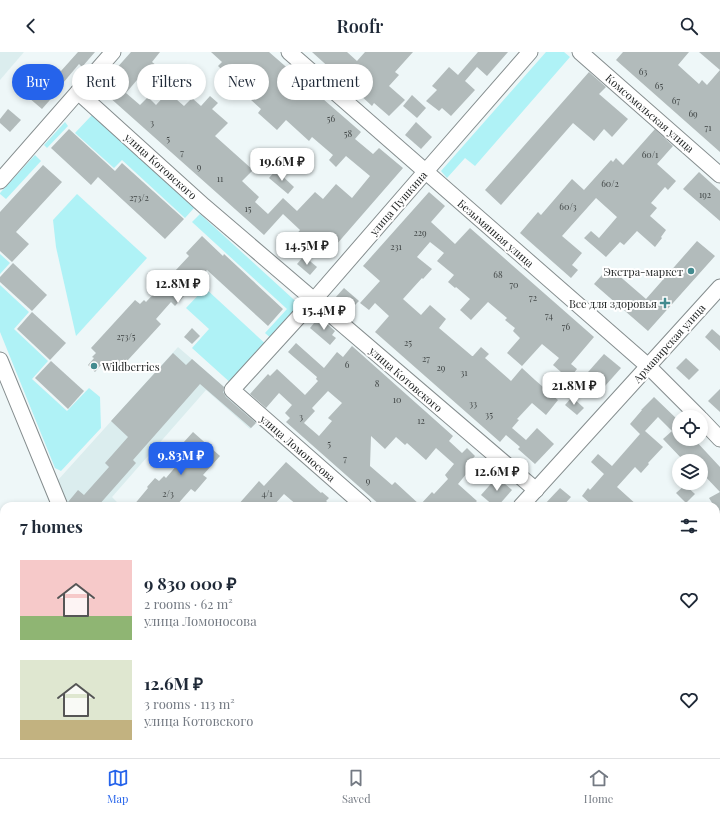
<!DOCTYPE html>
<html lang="en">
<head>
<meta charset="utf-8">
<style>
	:root { --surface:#fff; --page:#f2f2f3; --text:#1f2937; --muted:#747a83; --line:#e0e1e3; --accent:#2563eb }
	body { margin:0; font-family:"Playfair Display",serif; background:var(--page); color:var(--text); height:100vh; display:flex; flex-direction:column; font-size:15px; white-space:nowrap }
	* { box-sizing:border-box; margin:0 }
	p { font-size:13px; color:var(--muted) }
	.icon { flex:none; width:22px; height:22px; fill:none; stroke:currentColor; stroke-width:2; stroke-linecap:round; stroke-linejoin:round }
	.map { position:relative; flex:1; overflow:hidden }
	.panel { position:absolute; left:0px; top:450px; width:720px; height:256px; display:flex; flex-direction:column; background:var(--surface); border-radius:12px 12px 0 0; box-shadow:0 2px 6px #0003 }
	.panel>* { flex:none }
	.top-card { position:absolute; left:12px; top:12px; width:400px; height:36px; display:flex; gap:8px }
	.tools { position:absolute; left:672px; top:358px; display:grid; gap:8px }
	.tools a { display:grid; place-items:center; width:36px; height:36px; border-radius:50%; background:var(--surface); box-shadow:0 2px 6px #0003; font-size:20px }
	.price { position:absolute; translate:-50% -34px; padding:0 9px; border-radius:8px; background:#fff; color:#222; font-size:13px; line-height:26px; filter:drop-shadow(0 1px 2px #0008) }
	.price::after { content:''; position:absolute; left:50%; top:24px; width:12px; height:9px; margin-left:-6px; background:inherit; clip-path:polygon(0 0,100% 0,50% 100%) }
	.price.selected { background:var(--accent); color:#fff }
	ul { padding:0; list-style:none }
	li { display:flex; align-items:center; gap:12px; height:100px; padding:0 20px }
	li span { display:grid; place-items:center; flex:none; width:112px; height:80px; border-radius:0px; color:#555 }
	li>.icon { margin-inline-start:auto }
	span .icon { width:48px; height:48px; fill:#fffc; stroke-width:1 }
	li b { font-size:17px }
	h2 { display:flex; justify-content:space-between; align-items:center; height:48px; padding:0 20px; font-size:17px }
	.tag { padding:0 14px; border-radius:18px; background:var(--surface); box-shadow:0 2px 6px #0003; font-size:14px; line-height:36px }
	.tag.selected { background:var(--accent); color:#fff }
	header { display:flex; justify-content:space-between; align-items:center; height:52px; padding:0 20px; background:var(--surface); font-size:18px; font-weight:600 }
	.tabs { display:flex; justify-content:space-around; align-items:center; height:56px; border-top:1px solid var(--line); background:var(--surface); font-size:11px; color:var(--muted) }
	.tabs a { display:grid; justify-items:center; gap:2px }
	.tabs .selected { color:var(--accent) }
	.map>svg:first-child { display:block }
	.built { fill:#dbedee }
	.green { fill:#aff2f6 }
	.building { fill:#b2bbbb; fill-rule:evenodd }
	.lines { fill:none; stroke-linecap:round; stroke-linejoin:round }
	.minor-casing { stroke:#858d8e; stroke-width:17 }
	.minor { stroke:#fff; stroke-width:15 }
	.poi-dot { fill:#438b8f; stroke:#fff; stroke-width:1.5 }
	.labels { text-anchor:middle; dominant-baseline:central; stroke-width:4; stroke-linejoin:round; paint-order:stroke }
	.number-label { font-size:9px; fill:#424747 }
	.street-label { font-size:11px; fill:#1d2020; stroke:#fff }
	.poi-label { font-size:11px; fill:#1d2020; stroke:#fff; text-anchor:end }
</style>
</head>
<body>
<header><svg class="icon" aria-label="back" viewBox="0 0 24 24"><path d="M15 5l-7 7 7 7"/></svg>Roofr<svg class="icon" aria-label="search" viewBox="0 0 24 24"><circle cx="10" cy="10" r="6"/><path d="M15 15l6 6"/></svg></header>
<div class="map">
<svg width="720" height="706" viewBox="0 0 720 706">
	<rect width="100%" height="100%" fill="#eef7f8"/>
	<g class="built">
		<path d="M0,0h24l-24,28z"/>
		<path d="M178,295l82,71 -10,11 -44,-39 -94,107 9,9h-49l-5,-4 -9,-22z"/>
		<path d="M716,489l4,4v213h-389l4,-4h381z"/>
		<path d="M4,551v151h140l1,4h-145v-152z"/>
	</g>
	<g class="green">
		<path d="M546,0h18l6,5 -95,109 -10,-8 -18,20 -6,-7z"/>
		<path d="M92,63l102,93 -9,10 -63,-58 -8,8 -39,-35z"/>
		<path d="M65,70l3,4 -21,22 -3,-3z"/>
		<path d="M35,103l6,6 -35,38 -6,-5v-1z"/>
		<path d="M77,142l70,64 -71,78 -20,-89 -3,-27z"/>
		<path d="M200,162l103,94 -30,32 -8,-7 22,-24 -95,-87z"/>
		<path d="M0,202l10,9 -10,11z"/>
		<path d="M0,233l29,27 -15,17 34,32 -16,18 35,32 22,-23 11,9 1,31 -40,43 -6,-3 -55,-136z"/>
		<path d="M205,236l64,59 -36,38 -41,-37 17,-19 -23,-21z"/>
	</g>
	<g class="building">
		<path d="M78,0h17l-13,15 -3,-3 -16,19 1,1 -22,25 -13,-11 22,-25 3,3 5,-7 2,2z"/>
		<path d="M131,0h29l-8,10 19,15 -6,8 -14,-12 -5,5 -4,-4 -16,19 14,12 8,-8 8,8 12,-13 16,14 8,-8 9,8 9,-10 8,7 -6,6 16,14 -13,13 38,34 -11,11 17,16 -4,5 13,12 15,-16 14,13 18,-19 8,7 13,-15 16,14 18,-22 -24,-20 -10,11 -7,-7 4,-5 -21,-18 -3,4 -23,-21 -9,10 -19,-17 3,-4 -22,-20 -2,3 -8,-8 4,-4 -15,-14 4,-4 -11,-10h58l92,80 -6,7 18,15 6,-6 24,20 -74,85 -21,-18 -7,8 -7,-6 6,-7 -17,-16 -19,21 -165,-147z"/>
		<path d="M312,0h35l10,9 8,-9h48l-18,20 4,3 -10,11 16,14 -16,16 -15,-13 -2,3 -14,-13 8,-9 -14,-12 -8,9z"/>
		<path d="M478,0h30l-21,24 -10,-9 -12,14 10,9 -24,26 -9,-8 -3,3 -13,-10 11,-11 -5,-4 17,-19 9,8z"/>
		<path d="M623,0h66l-11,13 21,19 3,-4 5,5 13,-15v82l-104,-92z"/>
		<path d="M699,0h21v18z"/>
		<path d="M589,20l17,15 -7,7 29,25 -16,18 -8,-8 -10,12 -21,-18 -72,82 -16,-15z"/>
		<path d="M412,43l14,13 -9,10 -14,-12z"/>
		<path d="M8,57l13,11 -11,12 -10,-9v-4z"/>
		<path d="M416,70l16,15 -11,12 -16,-14z"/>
		<path d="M69,77l46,42 7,-8 62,56 -19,20 -67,-62 -7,8 -40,-37z"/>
		<path d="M655,77l18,17 -16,18 19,17 -8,9 -3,-3 -14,16 6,5 -7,8 16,14 -5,7 1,1 -7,9 -18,-16 -13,14 -4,-3 -14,15 -22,-19 7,-7 8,7 18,-21 -21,-19 -34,38 20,17 -10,12 6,5 -7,8 -51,-45 18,-21 3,3 31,-36 12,11 27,-30 2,2 3,-4 7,7z"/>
		<path d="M43,113l19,17 -46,50 13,12 -17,18 -12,-11v-39z"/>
		<path d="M276,118l18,17 -6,7 -19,-16z"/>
		<path d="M699,120l21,19v30l-37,-32z"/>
		<path d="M429,140l16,14 -14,16 24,22 15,-16 124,109 -23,27 6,5 -8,10 -16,-14 6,-7 -17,-14 -20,22 -15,-13 13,-15 -7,-7 2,-3 -10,-8 2,-2 -19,-16 -17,18 -11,-10 10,-11 -14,-12 -1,1 -7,-6 6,-7 -17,-14 7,-8 -14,-11 -13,15 15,12 -9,10 -1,-1 -19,21 18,16 9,-10 16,14 -7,9 33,28h1l8,-9 8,7 -4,4 26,23 11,-13 13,12 23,20 -12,15 -14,-12 -15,16 2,1 -7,8 14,12 11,-12 17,16 -19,20 -17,-15 2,-2 -14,-12 -6,7 -125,-110 14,-16 -14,-13 -6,7 -9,-7 20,-22 -17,-15z"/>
		<path d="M202,184l21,20 1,-2 59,55 -15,17 -61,-56 -32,36 -4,-4 -15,17 5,5 -44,48 -4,-4 -4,4 -8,-7 -6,7 -7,-7 6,-7 -2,-1 4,-4 -5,-5 44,-48 5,4 4,-4 2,2 43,-46 -3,-3z"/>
		<path d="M697,189l18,15 -67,75 -54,-47 15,-17 37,32z"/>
		<path d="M304,204l13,11 -7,8 -13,-11z"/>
		<path d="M13,211l34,32 -15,16 -32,-29v-5z"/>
		<path d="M344,236l15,13 -9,9 -15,-12z"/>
		<path d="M32,260l34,31 -16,17 -33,-31z"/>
		<path d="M319,265l16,14 -3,4 4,3 -6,7 -20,-17z"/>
		<path d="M192,276l8,8 -8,8 -8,-7z"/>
		<path d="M712,277l8,7v15l-15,-14z"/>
		<path d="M296,291l28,25 13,-16 6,5 9,-11 101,90 -4,5 13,12 5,-5 8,8 -7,8 4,3 -14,17 19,17 -5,5h-91l-95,-84 4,-4 -5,-5 7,-8 -13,-12 -13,15 -16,-14 18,-20 2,2 7,-7 28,26 13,-14 -2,-2 1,-2 -29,-25zM328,339l14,12 -14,15 4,3 -13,15 -15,-13 11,-12 -3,-3zM371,384l14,13 11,-12 9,8 2,-2 19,17 10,-12 18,16 -9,11 3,4 -14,15 -2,-2 -12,13 -25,-23 -3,3 -22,-19z"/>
		<path d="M173,301l13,12 6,-6 32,28 -1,5 3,5 30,26 -5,5 -51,-44 -67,76 3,3 -38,43h-29l-1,-4 10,-12 6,5 25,-28 -4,-4 23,-26 -17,-16z"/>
		<path d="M604,302l17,14 -24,27 -16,-15z"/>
		<path d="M686,306l13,12 -10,10 -13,-12z"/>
		<path d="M51,309l33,30 -16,18 -33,-31z"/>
		<path d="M720,337v23l-12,-11z"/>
		<path d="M572,345l12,11 -7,7 -12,-10z"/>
		<path d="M654,345l25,24v18h15l26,28v50l-4,-7v-4h-2l-5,-8 11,-6 -19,-20v-11h-17l-21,-22 9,-8 -14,-14 -13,14 18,16 -15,16 1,1 -8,9 -6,-6 -18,20 21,19h-45l-11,-10 6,-8 2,2 14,-16 -13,-12 7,-8 14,12 28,-32 -10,-10 12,-14h-1z"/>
		<path d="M193,380l27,24 -17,19 4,3 -12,14 -4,-3 -15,17h-43l15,-18 -1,-1 8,-9 4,3 5,-5 2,2 24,-28 -7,-7z"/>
		<path d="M286,410l35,31 1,-1 7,6 -3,3 6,5h-34l-14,-12 -11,12h-36l22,-25 5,5z"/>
		<path d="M497,425l15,13 -14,16h-4l-13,-11z"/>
		<path d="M685,433l10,9 -9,9 -10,-10z"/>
		<path d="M560,436l11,9 -8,9h-20z"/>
	</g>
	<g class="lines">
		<g class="minor-casing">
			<g id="minor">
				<path d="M289,0l359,314 51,51"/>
				<path d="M580,0l140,123"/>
				<path d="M78,40l126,114 332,284"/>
				<path d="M0,129l113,-129"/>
				<path d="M0,308l60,146"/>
				<path d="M701,367l19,20"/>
				<path d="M364,454l-132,-116 82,-90 112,-129 104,-119"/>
				<path d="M521,454l199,-219"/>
				<path d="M161,702l2,4"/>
				<path d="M293,706l4,-4"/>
			</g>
		</g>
		<use href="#minor" class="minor"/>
	</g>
	<g class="poi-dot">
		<circle cx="691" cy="219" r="4"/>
		<path d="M663 245h4v4h4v4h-4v4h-4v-4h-4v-4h4z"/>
		<circle cx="94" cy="314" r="4"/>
	</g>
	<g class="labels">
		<g class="number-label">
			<text x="643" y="19">63</text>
			<text x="659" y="33">65</text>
			<text x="676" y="48">67</text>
			<text x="693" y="61">69</text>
			<text x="331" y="66">56</text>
			<text x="152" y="70">3</text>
			<text x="708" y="75">71</text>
			<text x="348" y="81">58</text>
			<text x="168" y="86">5</text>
			<text x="182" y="100">7</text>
			<text x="650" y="102">60/1</text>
			<text x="199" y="114">9</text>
			<text x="220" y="126">11</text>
			<text x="610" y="131">60/2</text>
			<text x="705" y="142">192</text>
			<text x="139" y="145">273/2</text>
			<text x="568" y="154">60/3</text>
			<text x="248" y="156">15</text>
			<text x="420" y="180">229</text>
			<text x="396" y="194">231</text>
			<text x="498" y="222">68</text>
			<text x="514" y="232">70</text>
			<text x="533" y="245">72</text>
			<text x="549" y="263">74</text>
			<text x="566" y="274">76</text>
			<text x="126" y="284">273/5</text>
			<text x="408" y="290">25</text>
			<text x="426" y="306">27</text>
			<text x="347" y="312">6</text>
			<text x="441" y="315">29</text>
			<text x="464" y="320">31</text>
			<text x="377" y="331">8</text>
			<text x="397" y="347">10</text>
			<text x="473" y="351">33</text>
			<text x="489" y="362">35</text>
			<text x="301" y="364">3</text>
			<text x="421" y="368">12</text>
			<text x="329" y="391">5</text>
			<text x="345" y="406">7</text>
			<text x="368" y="428">9</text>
			<text x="168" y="441">2/3</text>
			<text x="267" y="441">4/1</text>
		</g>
		<g class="street-label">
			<text transform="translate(650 61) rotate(41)">Комсомольская улица</text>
			<text transform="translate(161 114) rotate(42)">улица Котовского</text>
			<text transform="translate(398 151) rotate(-49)">улица Пушкина</text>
			<text transform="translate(496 181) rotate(41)">Безымянная улица</text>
			<text transform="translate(669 291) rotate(-48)">Армавирская улица</text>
			<text transform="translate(406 327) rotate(41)">улица Котовского</text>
			<text transform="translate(298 396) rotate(41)">улица Ломоносова</text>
		</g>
		<g class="poi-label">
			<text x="683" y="219">Экстра-маркет</text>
			<text x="657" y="251">Все для здоровья</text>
			<text x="102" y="314" text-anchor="start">Wildberries</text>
		</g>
	</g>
</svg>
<div class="tools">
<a><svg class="icon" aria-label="locate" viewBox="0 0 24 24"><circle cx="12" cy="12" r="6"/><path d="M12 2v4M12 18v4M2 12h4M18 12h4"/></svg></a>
<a><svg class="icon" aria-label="layers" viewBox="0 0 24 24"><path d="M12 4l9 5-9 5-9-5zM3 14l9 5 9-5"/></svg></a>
</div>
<b class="price" style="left:282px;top:130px">19.6M ₽</b>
<b class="price" style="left:307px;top:214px">14.5M ₽</b>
<b class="price" style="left:178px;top:252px">12.8M ₽</b>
<b class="price" style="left:324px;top:279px">15.4M ₽</b>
<b class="price" style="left:574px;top:354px">21.8M ₽</b>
<b class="price selected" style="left:181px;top:424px">9.83M ₽</b>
<b class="price" style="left:497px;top:440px">12.6M ₽</b>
<div class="top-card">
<a class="tag selected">Buy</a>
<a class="tag">Rent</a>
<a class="tag">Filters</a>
<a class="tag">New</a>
<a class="tag">Apartment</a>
</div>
<section class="panel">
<h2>7 homes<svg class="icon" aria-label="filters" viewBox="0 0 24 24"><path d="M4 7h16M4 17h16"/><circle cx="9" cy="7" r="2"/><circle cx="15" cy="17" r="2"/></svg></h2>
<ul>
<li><span style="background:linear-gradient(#f6c9c9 70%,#8fb573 0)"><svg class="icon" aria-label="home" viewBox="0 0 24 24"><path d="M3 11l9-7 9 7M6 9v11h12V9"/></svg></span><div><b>9 830 000 ₽</b><p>2 rooms · 62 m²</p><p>улица Ломоносова</p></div><svg class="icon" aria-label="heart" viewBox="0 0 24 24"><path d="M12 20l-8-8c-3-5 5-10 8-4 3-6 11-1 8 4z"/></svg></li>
<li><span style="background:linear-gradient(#dfe7d0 75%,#c2b280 0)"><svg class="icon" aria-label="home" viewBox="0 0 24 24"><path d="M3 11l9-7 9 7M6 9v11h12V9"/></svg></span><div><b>12.6M ₽</b><p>3 rooms · 113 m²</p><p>улица Котовского</p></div><svg class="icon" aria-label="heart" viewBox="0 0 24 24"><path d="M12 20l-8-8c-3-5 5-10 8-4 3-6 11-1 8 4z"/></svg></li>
</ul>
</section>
</div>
<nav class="tabs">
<a class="selected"><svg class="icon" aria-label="map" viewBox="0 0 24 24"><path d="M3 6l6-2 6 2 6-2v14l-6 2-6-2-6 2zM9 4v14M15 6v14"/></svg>Map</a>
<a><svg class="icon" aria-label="saved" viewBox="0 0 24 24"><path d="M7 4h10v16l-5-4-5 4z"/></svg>Saved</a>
<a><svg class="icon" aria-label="home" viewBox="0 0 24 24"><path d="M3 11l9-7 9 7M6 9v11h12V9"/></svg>Home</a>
</nav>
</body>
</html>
